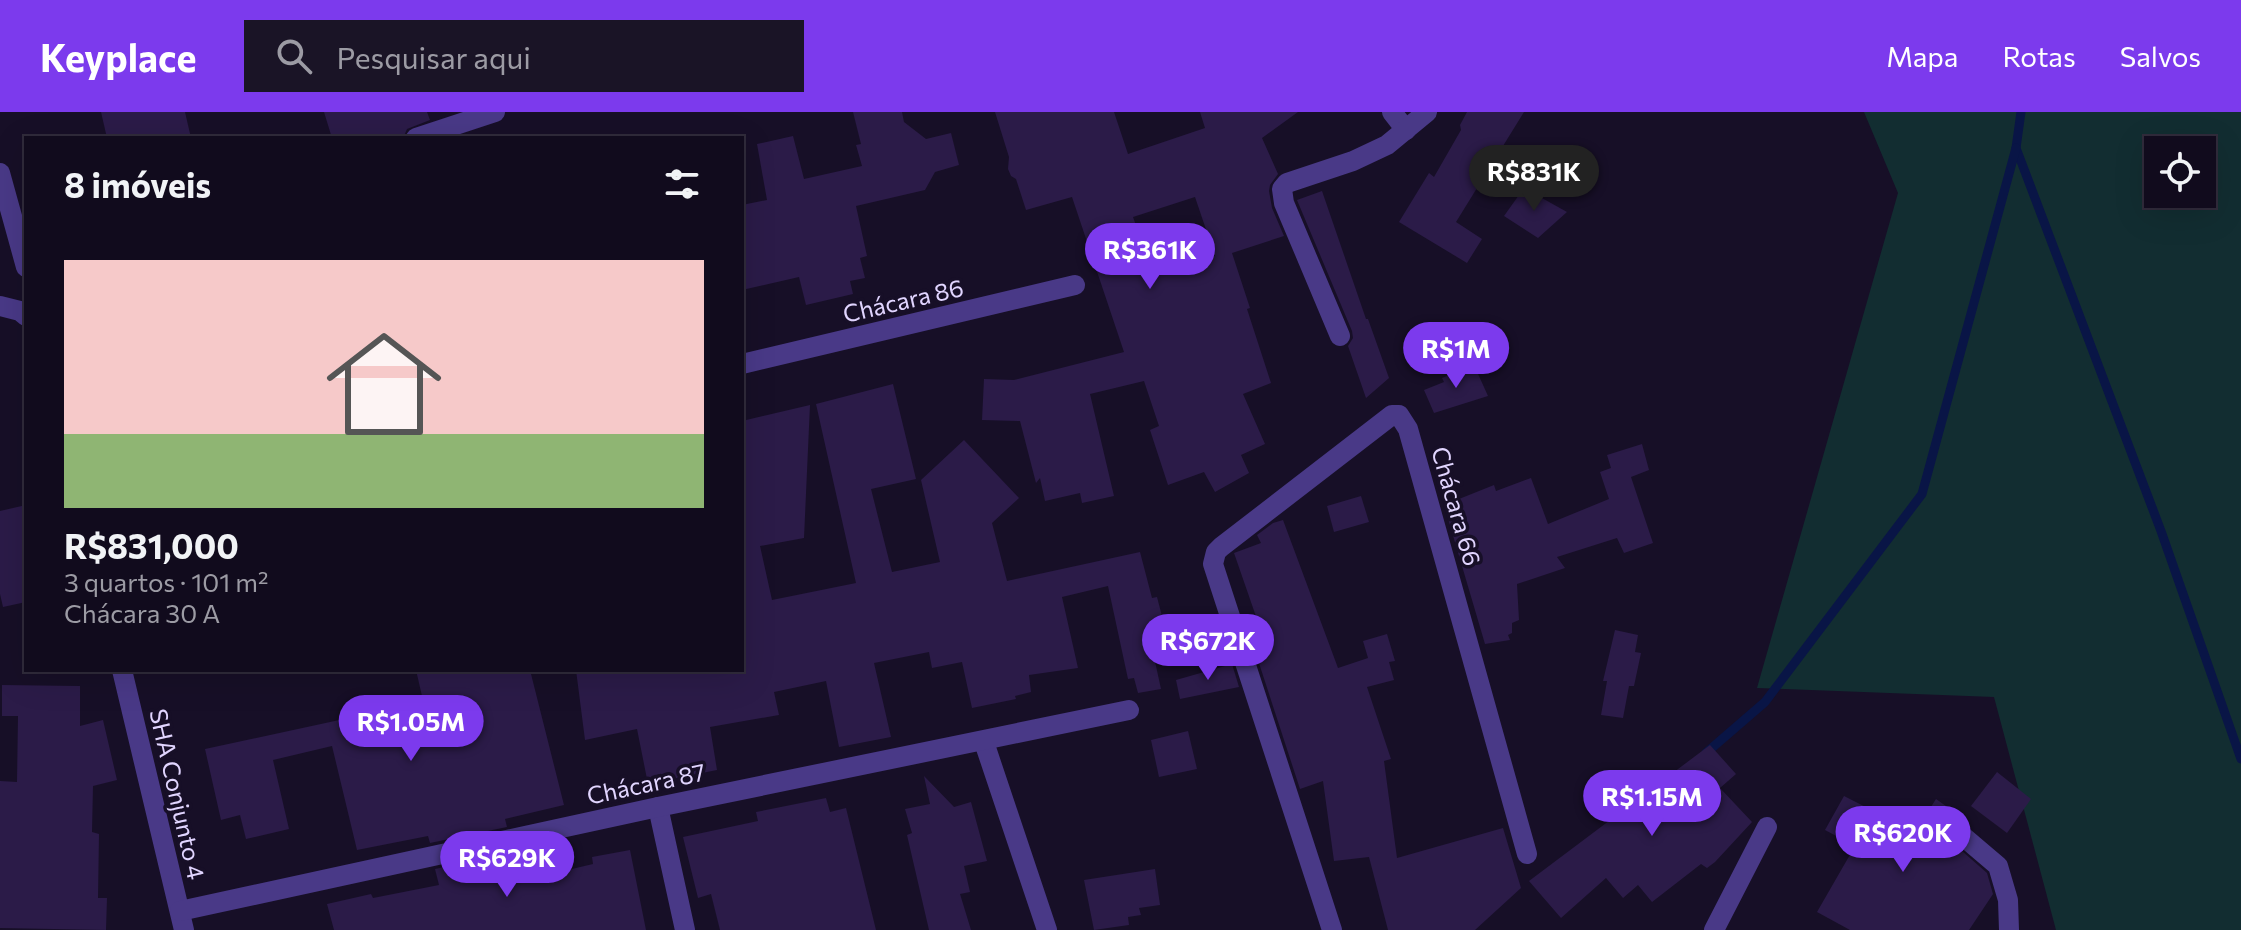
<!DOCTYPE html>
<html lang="pt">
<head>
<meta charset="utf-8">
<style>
	:root { --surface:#110b1d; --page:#1a1426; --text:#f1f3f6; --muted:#9c9ba4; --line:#302b3b; --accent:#7c3aed }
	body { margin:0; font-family:Commissioner,sans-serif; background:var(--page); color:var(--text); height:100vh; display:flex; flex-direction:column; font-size:30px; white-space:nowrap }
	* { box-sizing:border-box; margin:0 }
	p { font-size:26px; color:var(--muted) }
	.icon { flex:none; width:44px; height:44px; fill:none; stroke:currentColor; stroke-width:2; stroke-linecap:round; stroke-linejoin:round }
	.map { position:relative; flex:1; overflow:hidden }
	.drawer { position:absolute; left:24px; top:24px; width:720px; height:536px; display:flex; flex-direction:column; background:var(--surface); border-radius:0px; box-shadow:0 8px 32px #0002,0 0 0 2px var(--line) }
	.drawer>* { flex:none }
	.fabs { position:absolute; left:2144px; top:24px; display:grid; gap:16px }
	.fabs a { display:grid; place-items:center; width:72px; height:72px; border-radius:0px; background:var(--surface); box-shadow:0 8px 32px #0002,0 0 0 2px var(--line); font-size:40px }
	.price { position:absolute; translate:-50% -68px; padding:0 18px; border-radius:28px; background:var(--accent); color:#fff; font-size:26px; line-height:52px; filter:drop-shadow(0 2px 4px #0008) }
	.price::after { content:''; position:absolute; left:50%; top:48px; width:24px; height:18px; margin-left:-12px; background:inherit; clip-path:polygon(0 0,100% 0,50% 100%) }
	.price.selected { background:#222; color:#fff }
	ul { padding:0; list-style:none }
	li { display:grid; align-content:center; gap:16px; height:424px; padding:0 40px }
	li span { display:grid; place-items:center; height:248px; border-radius:0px; color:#555 }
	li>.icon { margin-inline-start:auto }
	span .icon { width:144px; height:144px; fill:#fffc; stroke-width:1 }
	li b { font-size:34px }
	h2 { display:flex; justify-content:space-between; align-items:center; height:96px; padding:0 40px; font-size:34px }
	header { display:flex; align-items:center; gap:48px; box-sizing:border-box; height:112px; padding:0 40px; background:var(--accent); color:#fff }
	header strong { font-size:38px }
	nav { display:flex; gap:44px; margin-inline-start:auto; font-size:28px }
	.search { width:560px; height:72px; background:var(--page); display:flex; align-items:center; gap:20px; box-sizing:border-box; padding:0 28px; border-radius:0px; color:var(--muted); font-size:30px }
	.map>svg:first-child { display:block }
	.green { fill:#122d31; fill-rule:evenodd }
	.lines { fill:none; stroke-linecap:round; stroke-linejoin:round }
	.stream { stroke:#091546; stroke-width:9 }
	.building { fill:#2b1b48; fill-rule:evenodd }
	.minor { stroke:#493987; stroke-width:20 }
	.labels { text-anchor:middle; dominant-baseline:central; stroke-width:7; stroke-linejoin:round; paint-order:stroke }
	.street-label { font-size:24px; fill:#e1d5ff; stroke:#170f27 }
</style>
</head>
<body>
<header>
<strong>Keyplace</strong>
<div class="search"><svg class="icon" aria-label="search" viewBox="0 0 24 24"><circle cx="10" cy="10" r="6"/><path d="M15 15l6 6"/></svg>Pesquisar aqui</div>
<nav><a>Mapa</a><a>Rotas</a><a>Salvos</a></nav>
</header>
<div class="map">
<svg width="2241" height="818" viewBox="0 0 2241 818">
	<rect width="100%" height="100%" fill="#170f27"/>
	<path class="green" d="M1864,0h377v818h-185l-62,-233 -237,-9 141,-495zM2158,38h44v44h-44z"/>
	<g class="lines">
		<g class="stream">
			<path d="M2021,0l-5,36 145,383 80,228"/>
			<path d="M1706,641l59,-51 157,-208 94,-346"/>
		</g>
	</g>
	<g class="building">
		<path d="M101,0h84l6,26h-84z"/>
		<path d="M324,0h103l3,8 -23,9 -4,9h-71z"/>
		<path d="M853,0h49l2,10 22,17 25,-6 8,32 -24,7 -10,18 -69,16 11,50 -7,2 5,20 -15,3 3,13 -47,11 -7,-28 -57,13v-85l25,-5 -10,-56 36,-8 11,43 58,-13 -6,-21 5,-1z"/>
		<path d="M995,0h119l14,42 77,-26 -5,-16h98l-36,26 16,36 -8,11 -1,6 3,17 12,28 -52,17 18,55 -3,1 24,74 -28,11 22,50 -24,11 8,18 -34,19 -11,-20 -36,13 -18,-55 9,-4 -15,-45 -54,13 24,102 -32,7 -2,-10 -35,8 -5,-23 -4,5 -16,-62 -38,-1 2,-41 30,1 110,-28 -52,-155 -46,13 -10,-31 -5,-3 -3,-7 1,-12zM1195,85l20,59 -62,17 -20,-56z"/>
		<path d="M1467,0h57l-68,110 26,17 -15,24 -68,-41 30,-49 5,4 27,-47 -1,-5z"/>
		<path d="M1524,76l43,24 -29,26 -34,-22z"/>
		<path d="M1322,79l44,128h2l21,59 -23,20 -18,-52 5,-8 -1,-7 -55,-131z"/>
		<path d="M1474,253l14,31 -54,17 -10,-23 20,-8 -2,-4z"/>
		<path d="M893,272l23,95 -45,10 21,83 48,-10 -19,-82 43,-40 55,58 -27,25 15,58 133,-29 12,46 5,-1 17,65 -23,-19 10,46 -23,4 -4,-15 -6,1 -20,-93 -46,11 16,71 -49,7 2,17 -16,4 1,3 -44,9 -10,-46 -30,6 -3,-16 -55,11 17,74 -52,10 -13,-66 -52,11 5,23 -69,12 7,43 -50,10 -3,-4 -17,3 -10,-50 -52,11 -9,-70h166v-249l68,-16 -6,133 -44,8 12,54 84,-17 -40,-179z"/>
		<path d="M1642,332l7,26 -18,7 22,66 -29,10 -7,-15 -60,19 8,11 -48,16 2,36 -7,3v10l-4,2 2,5 -25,4 -41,-139 50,-20 2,6 35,-13 17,46 61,-25 -9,-27 11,-4 -4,-13z"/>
		<path d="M1361,384l8,26 -35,10 -7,-26z"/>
		<path d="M26,393v97l-23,5 -3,-13v-83z"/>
		<path d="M1283,408l55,148 30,-10 -5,-17 24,-7 8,27 -6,1 5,18 -27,7 24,72 -7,2 13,97 106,-30 18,60 -46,42h-87l-19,-73 -35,4 -11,-80 -23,8 -43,-132 12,-3 -35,-101 27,-10 -4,-8 16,-12z"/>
		<path d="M1615,518l23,5 -3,17 6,1 -7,33h-5l-6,32 -22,-3 6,-34h-4z"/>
		<path d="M1232,552l7,23 -59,12 -4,-19z"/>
		<path d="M416,558h114l34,135 -59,14 2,8 -77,16 -2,-7 -71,14 -25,-104 -59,14 16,69 -43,10 -6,-24 -19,5 -16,-71 162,-35 9,5 49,-10z"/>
		<path d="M2,573l78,1v40l23,-6 14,60 -24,6 -1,46 7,2 -1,64h9l-1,32 -106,-2v-147l17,1 1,-66h-16z"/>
		<path d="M1188,619l9,38 -38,8 -8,-37z"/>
		<path d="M1710,633l26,29 -16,14 32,34 -37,40 -8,6 -6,-4 -49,38 -14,-17 -15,13 -17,-20 -45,40 -32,-37z"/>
		<path d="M1997,660l34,27 -24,34 -36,-27z"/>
		<path d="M924,664l30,31 17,-5 16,59 -23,5 6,26 -10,2 11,36h-42l-22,-95 5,-2 -7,-24 25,-5z"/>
		<path d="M1844,684l71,36 21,-33 17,12 5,8 -10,5 -2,13 41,36 6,21 -24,36h-119l-33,-18 38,-66 -30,-16z"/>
		<path d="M826,686l4,14 16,-4 30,122h-156l-9,-36 -13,4 -15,-61 75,-16 -2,-9z"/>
		<path d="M630,738l16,80h-312l-7,-26 44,-10 2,4 66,-13 -4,-16 77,-17 3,14 25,-3 2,13 51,-12 -1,-7z"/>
		<path d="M1155,757l5,36 -21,3 2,7 -13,2 1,8 -35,5 -10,-50z"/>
	</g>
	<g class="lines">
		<g class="minor">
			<path d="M1392,0l14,18"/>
			<path d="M416,26l79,-26"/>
			<path d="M0,61l26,94"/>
			<path d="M0,194l20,5 6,5"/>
			<path d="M1340,224l-56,-133 -2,-14 5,-6 66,-22 34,-16 40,-33"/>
			<path d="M742,252l333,-79"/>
			<path d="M122,558l62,260"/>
			<path d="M984,630l63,188"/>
			<path d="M658,695l27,123"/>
			<path d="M1958,720l40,34 10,34 1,30"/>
			<path d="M180,799l478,-104 471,-97"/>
			<path d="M1332,818l-119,-366 3,-12 5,-5 171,-132h7l9,14 119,425"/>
			<path d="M1714,818l53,-103"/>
		</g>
	</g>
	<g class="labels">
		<g class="street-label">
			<text transform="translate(903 188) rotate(-13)">Chácara 86</text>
			<text transform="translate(1457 394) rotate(74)">Chácara 66</text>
			<text transform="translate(646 671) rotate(-12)">Chácara 87</text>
			<text transform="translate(178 682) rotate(77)">SHA Conjunto 4</text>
		</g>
	</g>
</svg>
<div class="fabs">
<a><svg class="icon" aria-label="locate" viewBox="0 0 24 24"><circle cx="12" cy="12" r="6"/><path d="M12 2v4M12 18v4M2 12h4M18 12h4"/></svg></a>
</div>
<b class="price selected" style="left:1534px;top:101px">R$831K</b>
<b class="price" style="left:1150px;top:179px">R$361K</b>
<b class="price" style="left:1456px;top:278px">R$1M</b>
<b class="price" style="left:1208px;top:570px">R$672K</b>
<b class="price" style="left:411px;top:651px">R$1.05M</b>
<b class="price" style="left:1652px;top:726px">R$1.15M</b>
<b class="price" style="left:1903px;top:762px">R$620K</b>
<b class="price" style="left:507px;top:787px">R$629K</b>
<section class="drawer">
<h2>8 imóveis<svg class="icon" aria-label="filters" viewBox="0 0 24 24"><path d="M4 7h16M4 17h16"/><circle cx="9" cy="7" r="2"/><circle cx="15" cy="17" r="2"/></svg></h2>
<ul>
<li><span style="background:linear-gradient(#f6c9c9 70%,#8fb573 0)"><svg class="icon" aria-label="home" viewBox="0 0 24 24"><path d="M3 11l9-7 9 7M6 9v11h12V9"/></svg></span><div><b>R$831,000</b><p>3 quartos · 101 m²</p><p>Chácara 30 A</p></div></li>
</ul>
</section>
</div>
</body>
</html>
